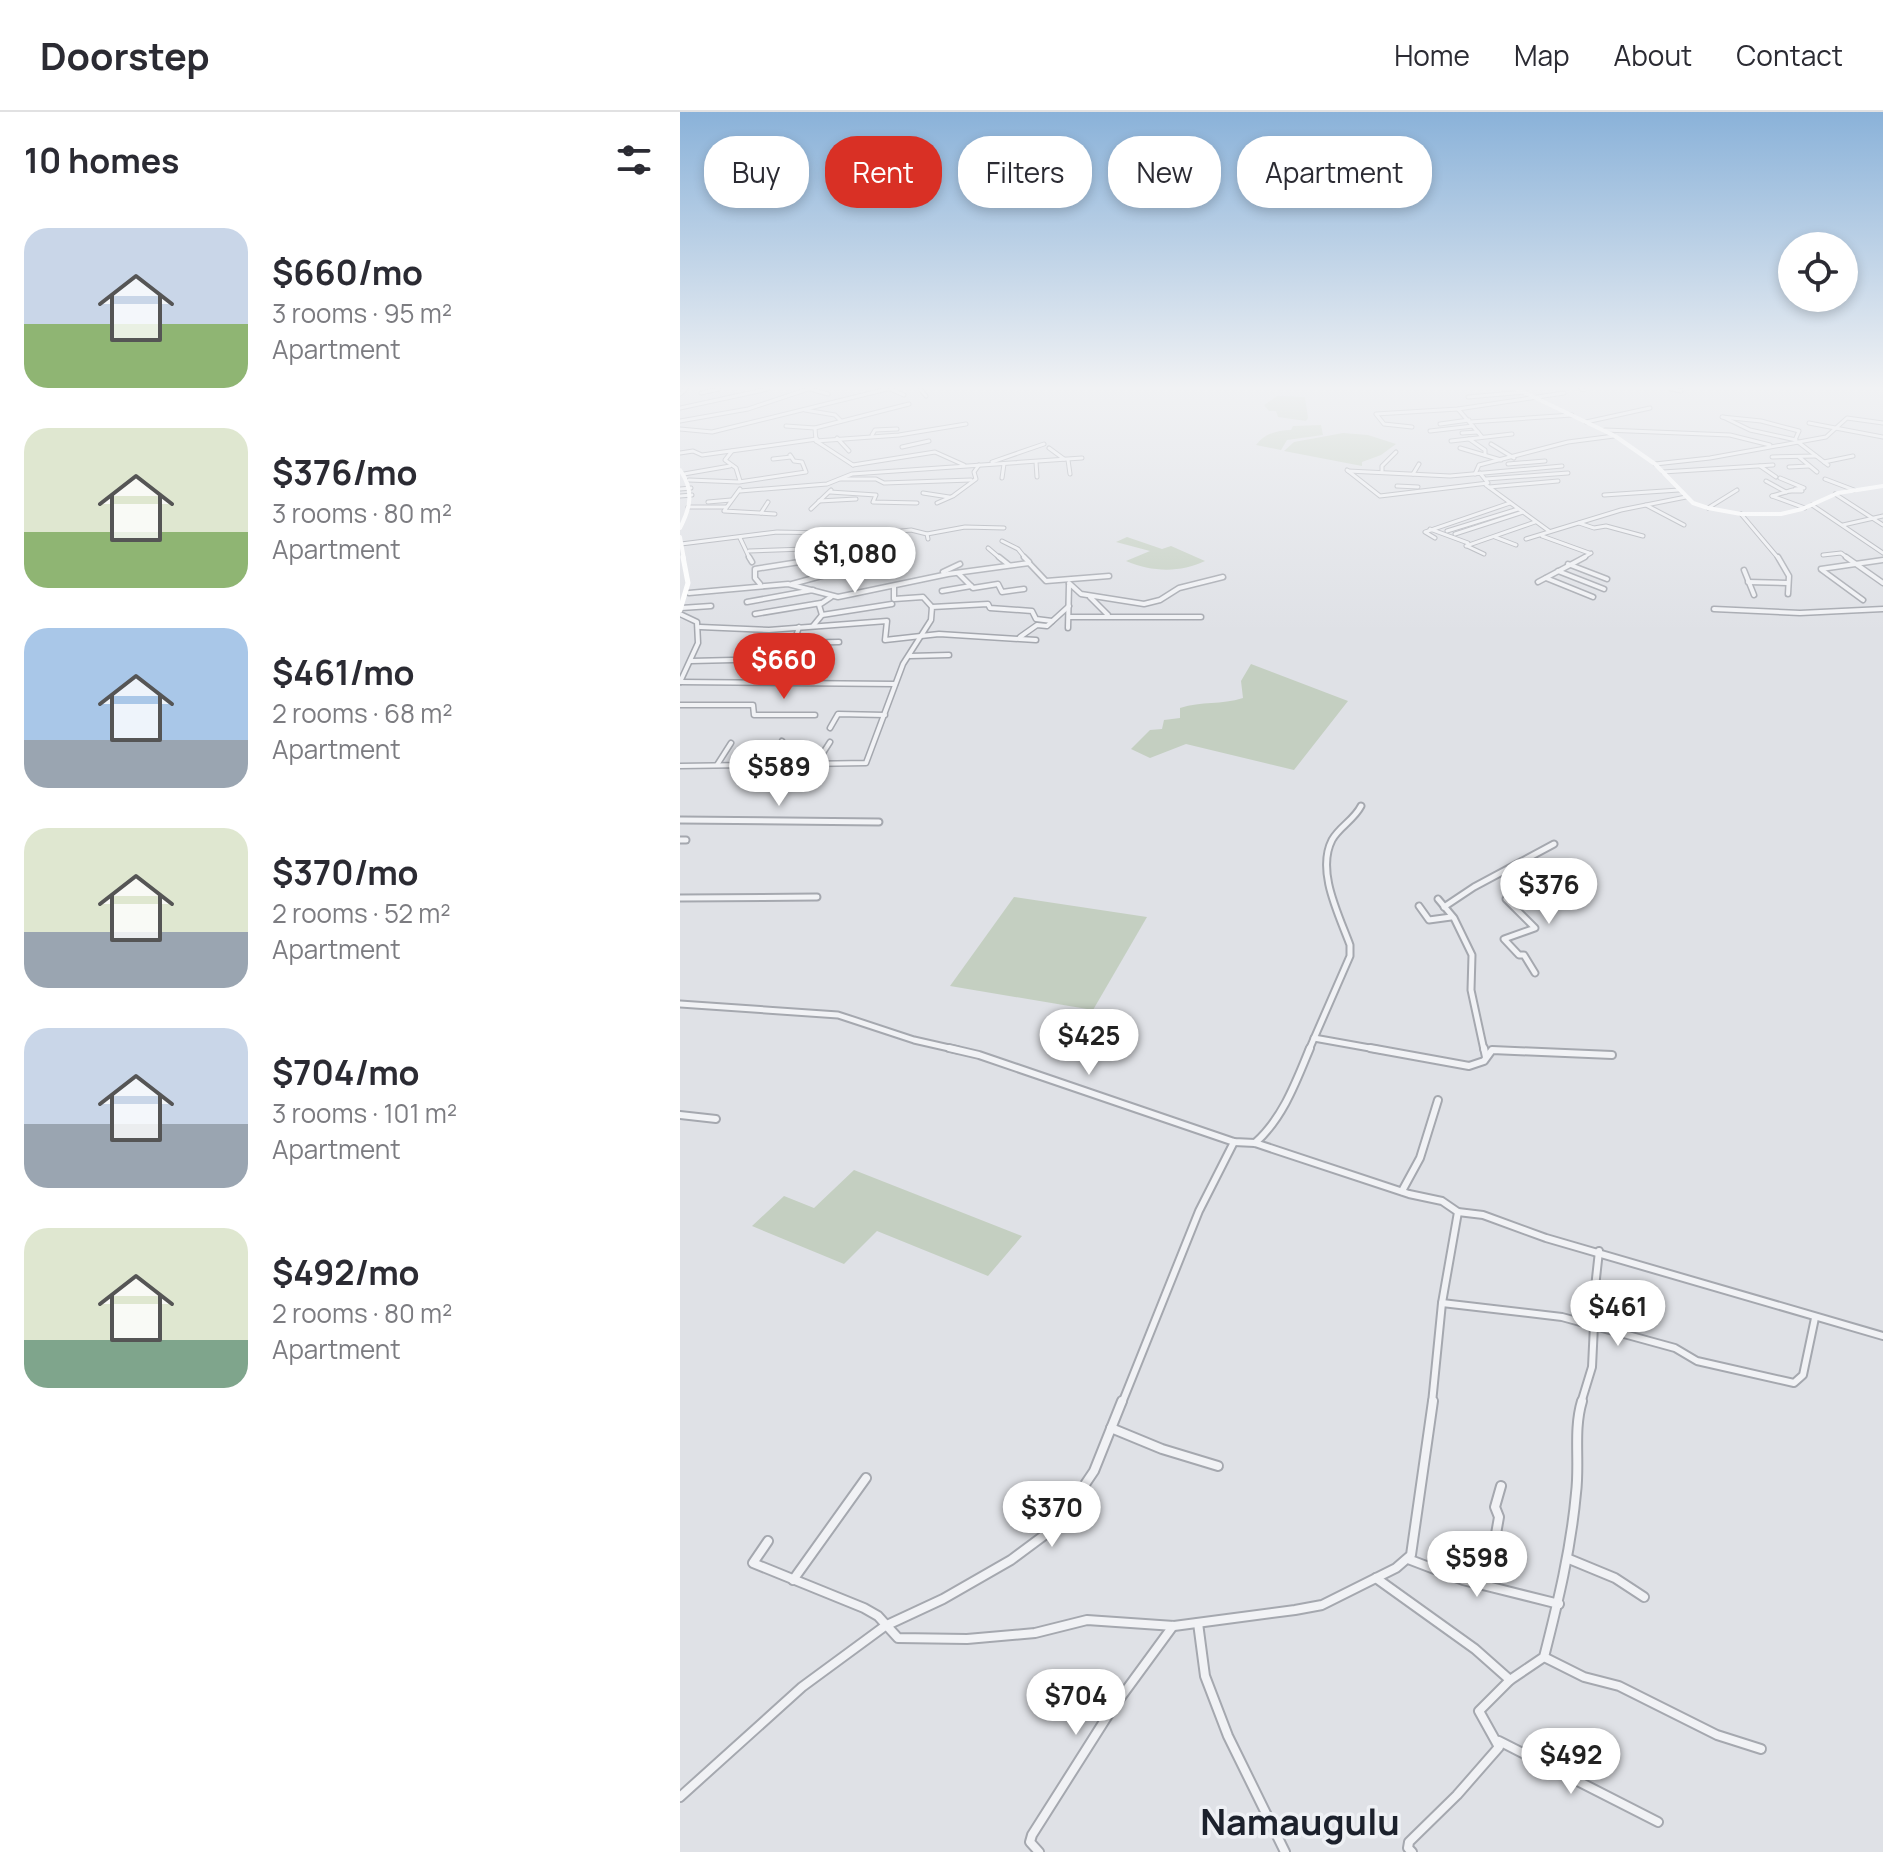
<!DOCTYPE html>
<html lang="en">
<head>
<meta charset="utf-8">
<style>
	:root { --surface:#fff; --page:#f2f2f3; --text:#2b2b33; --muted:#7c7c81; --line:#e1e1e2; --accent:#d93025 }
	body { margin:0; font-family:Manrope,sans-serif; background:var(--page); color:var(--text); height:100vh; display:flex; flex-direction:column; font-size:30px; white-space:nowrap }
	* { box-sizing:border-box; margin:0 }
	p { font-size:26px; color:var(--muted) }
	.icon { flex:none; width:44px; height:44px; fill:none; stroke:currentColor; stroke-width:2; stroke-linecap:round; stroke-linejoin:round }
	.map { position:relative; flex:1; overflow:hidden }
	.sheet { display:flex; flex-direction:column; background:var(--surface); width:680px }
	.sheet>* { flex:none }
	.banner { position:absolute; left:24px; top:24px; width:760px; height:72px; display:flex; gap:16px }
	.tools { position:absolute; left:1098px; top:120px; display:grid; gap:16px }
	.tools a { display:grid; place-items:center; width:80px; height:80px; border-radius:50%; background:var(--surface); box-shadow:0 4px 12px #0003; font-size:40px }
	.price { position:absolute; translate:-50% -68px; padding:0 18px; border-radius:28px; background:#fff; color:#222; font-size:26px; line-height:52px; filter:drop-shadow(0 2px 4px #0008) }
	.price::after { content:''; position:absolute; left:50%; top:48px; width:24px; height:18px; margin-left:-12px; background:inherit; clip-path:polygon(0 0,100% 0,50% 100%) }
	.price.active { background:var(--accent); color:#fff }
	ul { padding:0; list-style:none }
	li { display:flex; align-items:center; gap:24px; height:200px; padding:0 24px }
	li span { display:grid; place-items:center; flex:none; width:224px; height:160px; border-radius:24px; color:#555 }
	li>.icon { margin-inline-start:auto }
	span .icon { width:96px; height:96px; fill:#fffc; stroke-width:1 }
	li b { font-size:34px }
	h2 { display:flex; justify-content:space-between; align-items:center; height:96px; padding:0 24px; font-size:34px }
	.tag { padding:0 28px; border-radius:32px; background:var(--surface); box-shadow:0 4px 12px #0003; font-size:28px; line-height:72px }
	.tag.active { background:var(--accent); color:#fff }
	header { display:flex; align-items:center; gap:48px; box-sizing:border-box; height:112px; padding:0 40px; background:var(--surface); border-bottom:2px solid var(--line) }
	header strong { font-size:38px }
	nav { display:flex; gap:44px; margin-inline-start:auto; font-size:28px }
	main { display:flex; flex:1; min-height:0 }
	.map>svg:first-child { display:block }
	.green { fill:#c4cfc1 }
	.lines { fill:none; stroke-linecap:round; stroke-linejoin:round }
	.street-far4-casing { stroke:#a5a8af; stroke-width:5 }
	.street-far3-casing { stroke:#a5a8af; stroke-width:7 }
	.street-far2-casing { stroke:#a5a8af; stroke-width:9 }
	.street-far1-casing { stroke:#a5a8af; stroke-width:10 }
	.street-casing { stroke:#a5a8af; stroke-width:12 }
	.street-far4 { stroke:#f1f2f5; stroke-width:3 }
	.street-far3 { stroke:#f1f2f5; stroke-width:4 }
	.street-far2 { stroke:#f1f2f5; stroke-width:5 }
	.street-far1 { stroke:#f1f2f5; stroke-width:6 }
	.street { stroke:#f1f2f5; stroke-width:8 }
	.secondary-far1 { stroke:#fff; stroke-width:4 }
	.secondary { stroke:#fff; stroke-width:5 }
	.labels { text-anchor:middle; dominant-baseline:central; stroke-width:7; stroke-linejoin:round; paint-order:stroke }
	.near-quarter-label { font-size:36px; font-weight:bold; fill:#1c212c; stroke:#eef0f4 }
</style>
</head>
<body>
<header>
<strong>Doorstep</strong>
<nav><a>Home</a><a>Map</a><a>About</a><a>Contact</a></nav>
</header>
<main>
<section class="sheet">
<h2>10 homes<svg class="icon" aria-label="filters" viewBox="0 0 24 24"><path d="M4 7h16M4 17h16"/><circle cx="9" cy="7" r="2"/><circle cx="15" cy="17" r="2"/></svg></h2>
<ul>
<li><span style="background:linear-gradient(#c9d6e8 60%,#8fb573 0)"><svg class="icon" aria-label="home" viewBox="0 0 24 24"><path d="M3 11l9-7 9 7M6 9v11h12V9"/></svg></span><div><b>$660/mo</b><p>3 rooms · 95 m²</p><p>Apartment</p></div></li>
<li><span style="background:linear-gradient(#dfe7d0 65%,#8fb573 0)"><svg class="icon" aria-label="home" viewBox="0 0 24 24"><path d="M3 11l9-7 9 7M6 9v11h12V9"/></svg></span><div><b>$376/mo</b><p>3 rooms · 80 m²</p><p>Apartment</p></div></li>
<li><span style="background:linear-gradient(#a9c7e8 70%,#9aa5b1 0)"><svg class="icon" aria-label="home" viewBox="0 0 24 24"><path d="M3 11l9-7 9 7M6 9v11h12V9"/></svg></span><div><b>$461/mo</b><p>2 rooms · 68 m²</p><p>Apartment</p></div></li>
<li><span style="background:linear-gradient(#dfe7d0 65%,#9aa5b1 0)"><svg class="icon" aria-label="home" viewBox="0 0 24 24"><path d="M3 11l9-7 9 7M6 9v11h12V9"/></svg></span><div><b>$370/mo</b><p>2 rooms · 52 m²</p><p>Apartment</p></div></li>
<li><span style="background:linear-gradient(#c9d6e8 60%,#9aa5b1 0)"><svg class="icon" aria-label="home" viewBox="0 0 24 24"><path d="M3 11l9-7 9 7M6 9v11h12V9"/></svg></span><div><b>$704/mo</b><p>3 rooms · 101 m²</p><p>Apartment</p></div></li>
<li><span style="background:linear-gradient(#dfe7d0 70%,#7fa58c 0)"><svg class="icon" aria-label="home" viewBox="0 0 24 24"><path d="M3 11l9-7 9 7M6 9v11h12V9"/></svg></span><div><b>$492/mo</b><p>2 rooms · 80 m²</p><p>Apartment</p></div></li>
</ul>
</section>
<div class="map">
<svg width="1203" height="1740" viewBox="0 0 1203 1740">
	<rect width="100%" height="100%" fill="#dfe1e6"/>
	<g class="green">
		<path d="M597,284l28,1 3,21 -2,3 -28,-4 -2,-6h-7l-5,-6z"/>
		<path d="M641,313l2,10 -36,5 -6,10 -25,-5c8,-11 21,-15 35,-15l2,-4z"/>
		<path d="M663,321l25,2 28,9 -15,11 -19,7v4l-78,-15 10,-9z"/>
		<path d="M447,425l35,12 9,-3 34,15c-25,12 -53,11 -79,0l24,-10 -34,-9z"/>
		<path d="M571,552l97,37 -54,69 -108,-26 -36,14 -19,-9 19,-19 12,-1 2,-9 16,-2v-10c22,-7 41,-3 63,-10l-2,-17z"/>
		<path d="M334,785l133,20 -54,93 -143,-24z"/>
		<path d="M174,1058l168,66 -34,40 -111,-45 -33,33 -92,-38 32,-30 30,12z"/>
	</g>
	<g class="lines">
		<g class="street-far4-casing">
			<g id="street-far4">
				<path d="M130,277l18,5"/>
				<path d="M210,277l14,6"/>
				<path d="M240,277l6,7"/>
				<path d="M901,277l3,1"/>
				<path d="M991,277l10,2"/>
				<path d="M21,281l18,-4"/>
				<path d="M0,282l6,-5"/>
				<path d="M788,285l57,-5"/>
				<path d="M0,296l88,-19"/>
				<path d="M778,297l24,28"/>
				<path d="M125,298l30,5 6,6"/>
				<path d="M1042,305l39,4 38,10 -4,9"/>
				<path d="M1043,305l27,13 46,10"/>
				<path d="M0,309l68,-12 60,-20"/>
				<path d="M790,310l102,-7"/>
				<path d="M906,310l64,-14"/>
				<path d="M1129,311l74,14"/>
				<path d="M760,312l29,-4"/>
				<path d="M106,314l29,2 94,-24"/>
				<path d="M732,315l-28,-3 -8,-10 82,-5 106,-16"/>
				<path d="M135,316l1,13 37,24"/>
				<path d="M0,317l32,3 175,-43"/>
				<path d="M925,318l125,5 40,10"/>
				<path d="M750,319l43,-5"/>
				<path d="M782,321l16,-1"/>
				<path d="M192,323l3,-5 22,-1"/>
				<path d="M157,326l12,13"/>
				<path d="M789,327l16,11v5"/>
				<path d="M136,329l83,-6 67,-11"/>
				<path d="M771,329l61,-7"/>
				<path d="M1118,330l30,23"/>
				<path d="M811,332l23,14"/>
				<path d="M222,335l27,-6"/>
				<path d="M369,336l15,11"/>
				<path d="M780,336l41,12"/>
				<path d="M52,339l-7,9 11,8 4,13"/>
				<path d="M0,341l13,-2 9,4 115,-16"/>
				<path d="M1092,345l44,-1"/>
				<path d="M1119,345l18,15"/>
				<path d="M93,347l18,-2"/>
				<path d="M388,348l2,14"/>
				<path d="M312,350l52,-18"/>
				<path d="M356,350l1,15"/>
				<path d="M1144,350l29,-6"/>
				<path d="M828,352l37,-3"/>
				<path d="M975,352l55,-6 116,-21 21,-19 36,5"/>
				<path d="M173,353l82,-13 29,13"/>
				<path d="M1080,354l16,11"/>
				<path d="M1109,355l20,-1"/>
				<path d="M667,358l33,26 108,-13 -8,-10"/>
				<path d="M668,359l102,5 112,-10"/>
				<path d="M702,359v-5l14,-14"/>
				<path d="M983,360l110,-7"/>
				<path d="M4,362l46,-8"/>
				<path d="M733,362l6,-10"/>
				<path d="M795,362l4,-9 89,-23 46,-6"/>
				<path d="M322,366l2,-14"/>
				<path d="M1100,366l24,10 -9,1 7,2h-12"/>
				<path d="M161,367h35l8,4 87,-3"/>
				<path d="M806,367l82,-6"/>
				<path d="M1145,367l29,11"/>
				<path d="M9,368l50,2 67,-10 -4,-10 -8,-1 -4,-6"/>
				<path d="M1086,369l20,11"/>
				<path d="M806,373l63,46"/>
				<path d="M717,374l21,1"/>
				<path d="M809,375l69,-6"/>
				<path d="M0,377l11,-1"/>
				<path d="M60,377l-16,22 51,3"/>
				<path d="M60,379l87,-7 25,-10 230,-16"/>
				<path d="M150,380l46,3 -3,7 44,1"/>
				<path d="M243,381l26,4"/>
				<path d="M1155,382l48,31"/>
				<path d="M924,383l75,-5"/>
				<path d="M0,384l12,-1"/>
				<path d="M1092,384l33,12"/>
				<path d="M1092,384l21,-6"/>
				<path d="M139,389l37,-2"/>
				<path d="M28,390l23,-2"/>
				<path d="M257,391l16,-7 23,-17 -2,-7 5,-7"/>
				<path d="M966,393l38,20"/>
				<path d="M1132,393l71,48"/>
				<path d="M8,395h38"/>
				<path d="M1028,396l29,-18"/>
				<path d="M131,397l20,-19"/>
				<path d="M81,401l7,-11"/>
				<path d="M1061,402l38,45"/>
				<path d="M899,411l15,5 12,-2 37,10"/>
				<path d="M1163,413l40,-9"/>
				<path d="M750,417l38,14"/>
				<path d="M767,419l71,-22"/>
				<path d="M170,421l5,13"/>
				<path d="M247,422l38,-7 39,1"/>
				<path d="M775,422l68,-22"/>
				<path d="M862,424l47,17"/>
				<path d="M815,425l21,8"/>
				<path d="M60,426l10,21"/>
				<path d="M755,426l-10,-6 85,-29"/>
				<path d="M846,427l95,-29 65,-13"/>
				<path d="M322,429l16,8 8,10"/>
				<path d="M1,432l96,-12 97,2 37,-4 16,4 1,5"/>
				<path d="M786,434l69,-24"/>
				<path d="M787,434l17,8"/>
				<path d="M308,436l13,11"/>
				<path d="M69,439l85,-3"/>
				<path d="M1143,443l18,-2 8,6"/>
				<path d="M139,447l40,-7"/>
				<path d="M901,447l10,-6"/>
			</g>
		</g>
		<g class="street-far3-casing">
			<g id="street-far3">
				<path d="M69,445l3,5"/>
				<path d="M319,445l10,8"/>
				<path d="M344,445l5,5"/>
				<path d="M1098,445l11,19 -1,18"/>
				<path d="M1166,445l37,26"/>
				<path d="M888,452l39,15"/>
				<path d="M1141,457l62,-9"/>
				<path d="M1064,458l10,25"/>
				<path d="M1142,458l41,30"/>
				<path d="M878,459l46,18"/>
				<path d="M263,460l17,-8"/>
				<path d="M278,461l14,14"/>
				<path d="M866,466l47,19"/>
				<path d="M858,470l47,-25"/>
				<path d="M1068,470l39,1"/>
				<path d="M389,471l12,11 63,10 16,-4 19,-12 44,-11"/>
				<path d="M80,472l-5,-6v-9l76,-12"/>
				<path d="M112,472l33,-9"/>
				<path d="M214,475v12l29,-2 9,10"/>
				<path d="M293,476l25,-4 4,8 22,-3"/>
				<path d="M262,479l29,-5"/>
				<path d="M9,481l99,-9 50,13 110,-23 81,-11 17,18 63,-5"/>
				<path d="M410,485l18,18"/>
				<path d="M67,490l66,-12"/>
				<path d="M1,496l30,-2"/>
				<path d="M1034,497l86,4 83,-4"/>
				<path d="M0,502l17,8 1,21 -18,39"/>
				<path d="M75,502l66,-11"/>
				<path d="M142,503l-3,-10 12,-8"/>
				<path d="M389,505h132"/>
				<path d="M133,514l9,-11 70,-11"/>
				<path d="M20,515l69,3 118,-9 -2,19 54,-6 97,6"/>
				<path d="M388,516l1,-43"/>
				<path d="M340,525l17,-12 10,1 22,-20"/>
				<path d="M114,531l45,-1"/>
				<path d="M110,537l25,1"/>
				<path d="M230,544l39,-1"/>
				<path d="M109,546l10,-31"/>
				<path d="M11,549l89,-2"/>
				<path d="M0,570l215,2"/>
				<path d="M0,593h73l1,10h61"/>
				<path d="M150,616l8,-14 47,1"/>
				<path d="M136,652l14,-22"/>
				<path d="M37,653l14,-22"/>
				<path d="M92,653l10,-24"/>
				<path d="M0,654l186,-3 37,-99 28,-44 1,-13 56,-3 2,4 42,3 4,8 16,2"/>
			</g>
		</g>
		<g class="street-far2-casing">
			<g id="street-far2">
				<path d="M0,708l199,2"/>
				<path d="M0,728h6"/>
				<path d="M0,786l137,-1"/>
				<path d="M758,787l16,19 18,37 -1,35 13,60"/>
				<path d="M826,787l29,29 -31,11 15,16h5l11,18"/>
				<path d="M739,794l10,14 22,-3"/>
				<path d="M764,795l30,-20 80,-43"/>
				<path d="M0,892l158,11 76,25 44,10"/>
				<path d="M634,926l67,12"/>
				<path d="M629,938l41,-94v-11c-11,-30 -34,-74 -18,-105 7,-13 22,-20 29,-34"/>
			</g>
		</g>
		<g class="street-far1-casing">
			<g id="street-far1">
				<path d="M269,936l30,7 255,87 21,1 154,51 33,7 16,11 -16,91 -10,100"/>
				<path d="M690,936l99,18 15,-5 8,-11 120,5"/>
				<path d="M804,936l2,9"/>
				<path d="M0,1003l36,4"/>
				<path d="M575,1031c28,-25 41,-61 55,-95"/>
				<path d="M722,1079l18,-33 18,-58"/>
				<path d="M778,1100l25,3 63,23 337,98"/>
				<path d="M762,1191l120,14 113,31 22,13 97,22 9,-8 12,-57"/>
				<path d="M911,1212l8,-73"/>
				<path d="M442,1291l77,-192 35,-69"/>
				<path d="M901,1291l11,-36 2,-42"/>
			</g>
		</g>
		<g class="street-casing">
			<g id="street">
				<path d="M431,1316l51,21 56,17"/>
				<path d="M88,1429l-15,22 111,45 14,8 20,22 69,1 68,-6 52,-13 87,6 121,-16 27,-5 74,-37 15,-13 22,-154"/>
				<path d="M728,1447l55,21 96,24"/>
				<path d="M889,1447l46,19 29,19"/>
				<path d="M696,1466l99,71 35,31"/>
				<path d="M113,1468l73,-102"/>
				<path d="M807,1473l12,-68 -4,-10 6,-21"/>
				<path d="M518,1511l7,53 23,60 57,116"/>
				<path d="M864,1545l40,20 35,9 98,49 44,14"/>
				<path d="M819,1629l159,81"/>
				<path d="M0,1685l122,-110 83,-61 58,-27 68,-39 35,-26 21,-23 27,-40 28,-70"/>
				<path d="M359,1740l-9,-10 2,-7 78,-123 63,-86"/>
				<path d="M732,1740l-4,-4 1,-6 48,-47 42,-48 -20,-36 31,-31 34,-23c14,-55 27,-108 32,-164 4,-31 -3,-62 6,-92"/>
			</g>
		</g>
		<use href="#street-far4" class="street-far4"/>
		<use href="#street-far3" class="street-far3"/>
		<use href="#street-far2" class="street-far2"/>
		<use href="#street-far1" class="street-far1"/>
		<use href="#street" class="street"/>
		<g class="secondary-far1">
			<path d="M837,277l98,47 40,28 38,39 15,5 33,6h40l21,-5 36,-16 45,-7"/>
			<path d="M0,358c14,20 11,37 0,58"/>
			<path d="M0,425l4,22"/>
		</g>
		<path class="secondary" d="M0,498l8,-27 -5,-26"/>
	</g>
	<linearGradient id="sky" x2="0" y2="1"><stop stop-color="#8ab2d9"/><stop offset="0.53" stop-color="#f1f2f4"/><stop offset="1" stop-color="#f1f2f4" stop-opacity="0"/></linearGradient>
	<rect width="1203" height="520" fill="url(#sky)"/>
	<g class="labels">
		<g class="near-quarter-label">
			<text x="620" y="1709">Namaugulu</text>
		</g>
	</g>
</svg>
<div class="tools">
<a><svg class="icon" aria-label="locate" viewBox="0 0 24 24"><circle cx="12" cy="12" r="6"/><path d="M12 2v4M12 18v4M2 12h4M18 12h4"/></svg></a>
</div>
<b class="price" style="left:175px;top:483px">$1,080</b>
<b class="price active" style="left:104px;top:589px">$660</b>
<b class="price" style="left:99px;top:696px">$589</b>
<b class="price" style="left:869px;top:814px">$376</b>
<b class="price" style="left:409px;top:965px">$425</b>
<b class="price" style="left:938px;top:1236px">$461</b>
<b class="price" style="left:372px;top:1437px">$370</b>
<b class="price" style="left:797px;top:1487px">$598</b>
<b class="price" style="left:396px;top:1625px">$704</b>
<b class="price" style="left:891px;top:1684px">$492</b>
<div class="banner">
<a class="tag">Buy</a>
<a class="tag active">Rent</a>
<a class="tag">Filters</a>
<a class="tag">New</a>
<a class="tag">Apartment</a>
</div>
</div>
</main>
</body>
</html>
